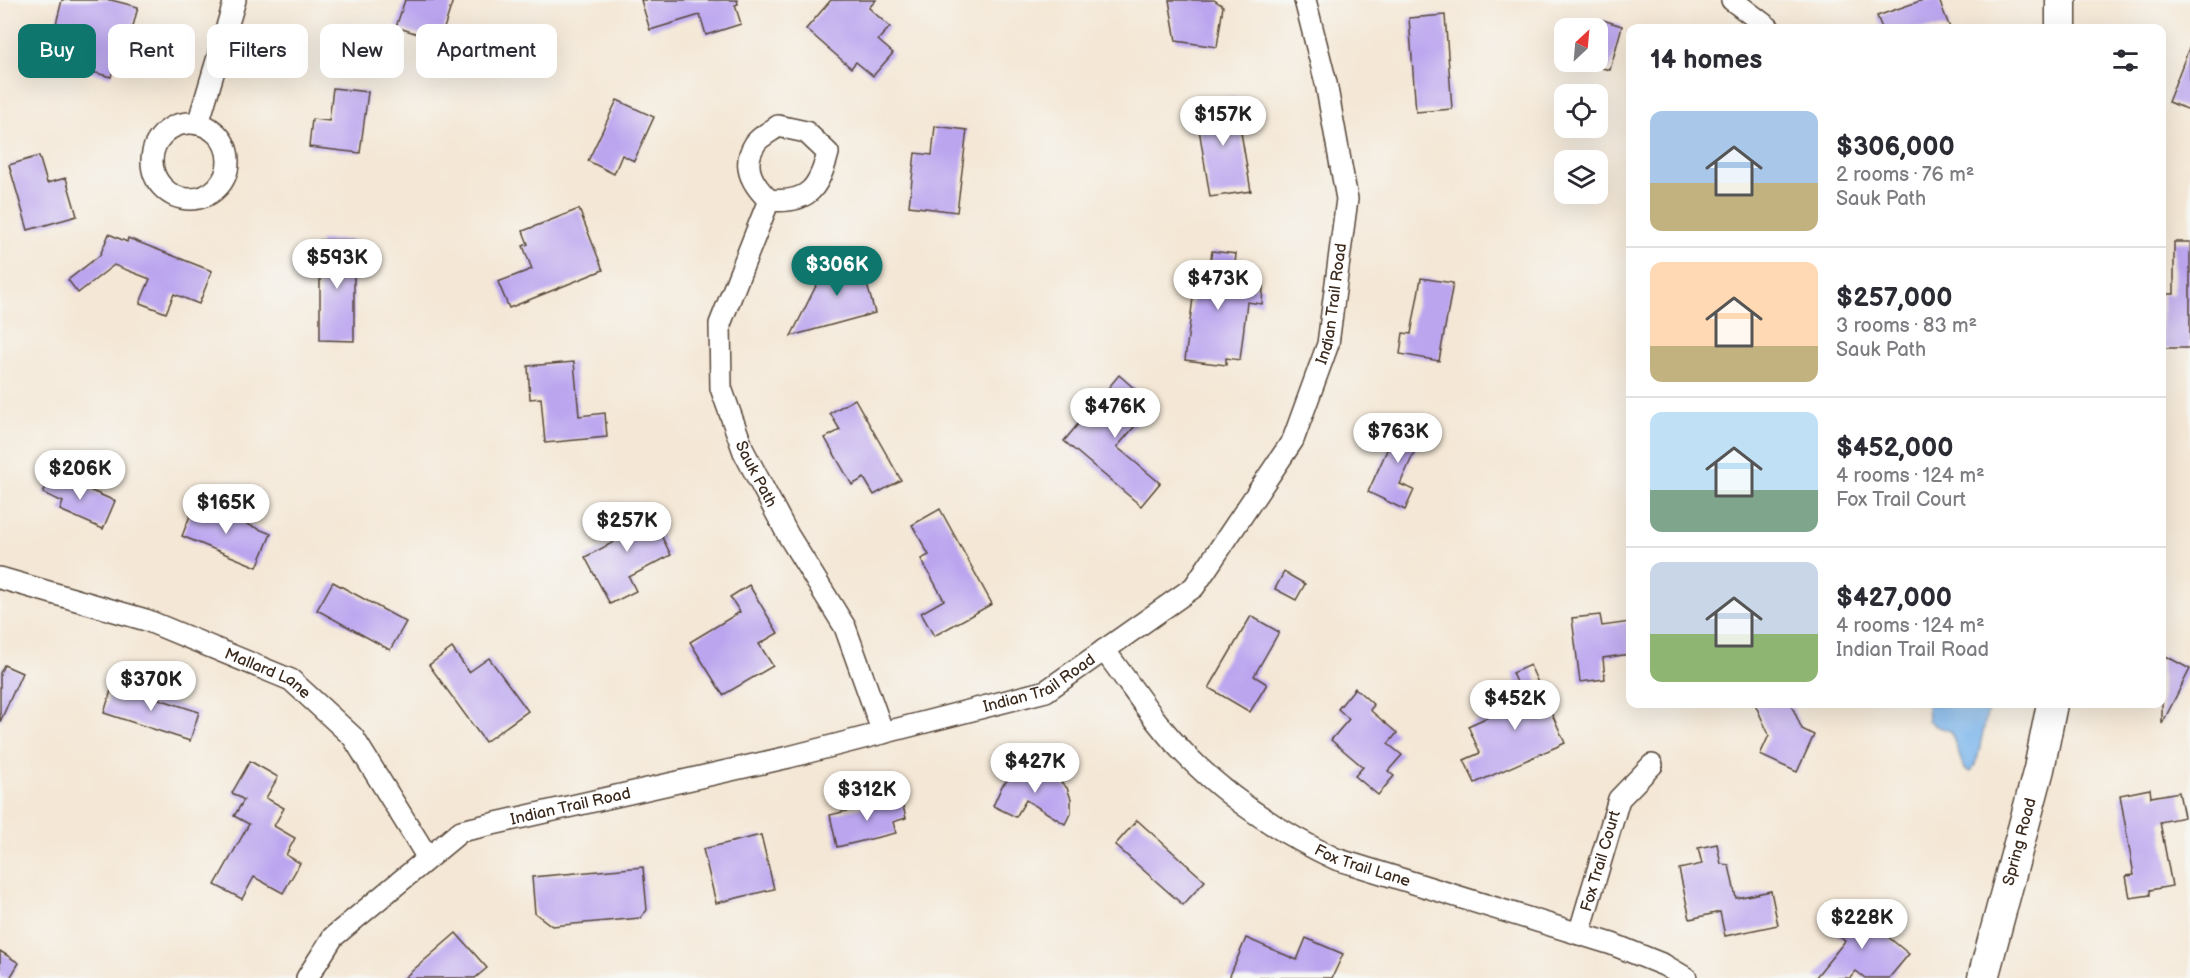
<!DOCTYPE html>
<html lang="en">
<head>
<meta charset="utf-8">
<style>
	:root { --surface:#fff; --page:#f7f7f7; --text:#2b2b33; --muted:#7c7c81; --line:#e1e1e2; --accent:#0f766e }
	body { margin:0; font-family:"Balsamiq Sans",sans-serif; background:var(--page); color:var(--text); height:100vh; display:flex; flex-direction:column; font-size:22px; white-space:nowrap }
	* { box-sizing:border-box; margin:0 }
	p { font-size:20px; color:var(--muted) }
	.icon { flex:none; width:33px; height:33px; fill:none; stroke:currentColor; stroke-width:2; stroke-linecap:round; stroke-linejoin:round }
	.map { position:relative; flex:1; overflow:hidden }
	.details { position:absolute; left:1626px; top:24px; width:540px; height:684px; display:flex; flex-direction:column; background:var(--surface); border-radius:12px; box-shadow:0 6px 24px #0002 }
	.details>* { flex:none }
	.top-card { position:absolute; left:18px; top:24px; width:570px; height:54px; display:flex; gap:12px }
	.needle { width:39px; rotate:26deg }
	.buttons { position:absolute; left:1554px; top:18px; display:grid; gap:12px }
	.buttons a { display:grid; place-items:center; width:54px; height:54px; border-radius:12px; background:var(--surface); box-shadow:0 6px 24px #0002; font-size:30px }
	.price { position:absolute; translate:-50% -51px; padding:0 14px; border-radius:21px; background:#fff; color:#222; font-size:20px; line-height:39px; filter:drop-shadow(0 2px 3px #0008) }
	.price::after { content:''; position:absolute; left:50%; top:36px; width:18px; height:14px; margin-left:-9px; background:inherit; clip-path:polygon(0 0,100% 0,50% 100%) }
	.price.current { background:var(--accent); color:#fff }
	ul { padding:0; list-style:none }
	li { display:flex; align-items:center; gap:18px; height:150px; padding:0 24px }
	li+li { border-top:2px solid var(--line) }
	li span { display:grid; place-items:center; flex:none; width:168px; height:120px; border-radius:12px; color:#555 }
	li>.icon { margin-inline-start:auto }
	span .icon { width:72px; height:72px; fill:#fffc; stroke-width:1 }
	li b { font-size:26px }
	h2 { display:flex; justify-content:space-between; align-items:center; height:72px; padding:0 24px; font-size:26px }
	.tag { padding:0 21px; border-radius:12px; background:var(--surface); box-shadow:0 6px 24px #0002; font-size:21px; line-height:54px }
	.tag.current { background:var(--accent); color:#fff }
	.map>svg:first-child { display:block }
	.water { fill:#7cb6ed; stroke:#5c7086; stroke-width:1.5 }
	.building { fill:#bba5ef }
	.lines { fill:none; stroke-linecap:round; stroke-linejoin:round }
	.street-casing { stroke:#574639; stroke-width:24 }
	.secondary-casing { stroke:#574639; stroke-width:33 }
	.street { stroke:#fff; stroke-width:21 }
	.secondary { stroke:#fff; stroke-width:30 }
	.labels { text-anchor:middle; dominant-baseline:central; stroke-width:6; stroke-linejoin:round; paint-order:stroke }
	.street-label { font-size:16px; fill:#3b2a1e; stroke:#f6f6f2 }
</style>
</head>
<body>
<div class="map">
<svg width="2190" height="978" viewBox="0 0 2190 978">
	<rect width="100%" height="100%" fill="#f6f6f2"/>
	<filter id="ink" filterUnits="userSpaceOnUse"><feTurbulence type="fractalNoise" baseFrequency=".0167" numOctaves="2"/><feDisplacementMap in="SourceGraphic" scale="12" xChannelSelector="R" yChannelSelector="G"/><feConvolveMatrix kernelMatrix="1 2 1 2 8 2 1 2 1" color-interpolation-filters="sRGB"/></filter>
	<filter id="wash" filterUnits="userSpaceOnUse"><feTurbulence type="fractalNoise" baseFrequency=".008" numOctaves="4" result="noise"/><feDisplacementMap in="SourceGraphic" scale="24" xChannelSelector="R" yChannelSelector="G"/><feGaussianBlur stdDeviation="1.35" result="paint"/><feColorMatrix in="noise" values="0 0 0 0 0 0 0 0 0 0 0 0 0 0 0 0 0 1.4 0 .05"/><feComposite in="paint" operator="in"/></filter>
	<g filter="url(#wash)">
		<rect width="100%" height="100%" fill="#f4e7d5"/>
		<path class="water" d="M1927,704h62l-13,61 -6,7 -6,-3 -13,-38 -15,-5 -8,-6z"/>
		<g id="blocks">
			<g class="building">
				<path d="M62,0h49l27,7 -7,27 -8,-3 -12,46 -59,-16 5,-20 -5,-1z"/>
				<path d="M405,0h48l-13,41 -44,-14z"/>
				<path d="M641,0h96l1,4 -3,1 6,19 -35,11 -6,-20 -50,15z"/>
				<path d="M831,0h45l-7,8 21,19 -12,13 15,13 -20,23 -17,-14 -5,6 -45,-39z"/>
				<path d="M1169,0h45l9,6 -6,41 -41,-6z"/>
				<path d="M1923,0h16l11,28h-68l-5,-12z"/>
				<path d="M1445,15l7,94 -36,3 -7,-94z"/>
				<path d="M1603,20l19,6 -12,44 -12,-3v-28z"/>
				<path d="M2189,48h1v62l-22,-8z"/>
				<path d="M333,88l35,4 -8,61 -51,-6 3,-28 17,2z"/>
				<path d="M1235,97l16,94 -41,6 -15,-93z"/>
				<path d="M617,100l37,17 -20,44 -12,-6 -8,19 -26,-13z"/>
				<path d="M935,126l32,4 -10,82 -48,-6 6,-53 17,2z"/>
				<path d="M39,156l8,27 19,-5 11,38 -49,14 -19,-65z"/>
				<path d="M579,209l24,61 -94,38 -11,-26 34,-13 -9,-23 5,-2 -5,-13z"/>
				<path d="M109,234l18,8 1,-4 84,33 -13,33 -25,-10 -8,19 -26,-10 10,-24 -36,-14 -36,28 -10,-13 32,-25z"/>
				<path d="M320,240h34v101l-34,-1z"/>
				<path d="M2174,242h16v106h-26v-12h-2l1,-42h11z"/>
				<path d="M1212,251l24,3 -3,30 30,3 -1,17 -15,-2 -7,58 -14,-2v7l-41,-5 9,-70 -8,-1 3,-22 20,3z"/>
				<path d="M859,256l16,57 -84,23 36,-72z"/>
				<path d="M1421,278l32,5 -14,78 -39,-7 3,-21 8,1z"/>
				<path d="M574,362l5,54 26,-3 2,24 -62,6 -4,-45 -11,1 -2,-33z"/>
				<path d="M1119,375l34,30 -36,42 43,36 -19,23 -77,-65z"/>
				<path d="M855,399l46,81 -27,15 -10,-17 -12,7 -27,-47 15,-8 -10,-17z"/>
				<path d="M1403,415l23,11 -26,58 14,6 -9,20 -37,-18z"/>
				<path d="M52,474l63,27 -12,28 -43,-19 3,-8 -20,-9z"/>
				<path d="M195,503l76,31 -14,33 -75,-31z"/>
				<path d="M645,504l26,51 -42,22 7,14 -26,13 -25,-47 29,-15 -10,-18z"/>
				<path d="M940,509l52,95 -58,32 -13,-23 23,-13 -23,-41 8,-4 -17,-30z"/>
				<path d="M1284,572l21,12 -9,16 -21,-11z"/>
				<path d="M333,582l73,40 -16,28 -73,-40z"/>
				<path d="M749,585l29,48 -19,11 14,22 -50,29 -33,-53 50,-30 -10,-15z"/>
				<path d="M1600,615l2,11 28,-4v32l-27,4 2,21 -25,3 -8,-64z"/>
				<path d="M1251,616l28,16 -25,44 13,8 -17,28 -41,-24z"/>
				<path d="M452,648l17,24 20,-14 39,53 -43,31 -56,-77z"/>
				<path d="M2162,654l28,15 -28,55z"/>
				<path d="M4,665l18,8 -22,49v-49z"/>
				<path d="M1530,665l35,78 -90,40 -11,-23 16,-7 -12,-27 56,-25 -12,-28z"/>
				<path d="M113,684l86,28 -9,29 -86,-28z"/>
				<path d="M1355,688l19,17 -4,5 27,23 -9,11 14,11 -14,16 6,5 -16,19 -23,-19 8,-9 -32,-27 18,-21 -11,-10z"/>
				<path d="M1755,704h36l11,25 12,6 -17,37 -37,-17 9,-20z"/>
				<path d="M250,761l28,16 -12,21 18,10 -10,18 21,12 -9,17 14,8 -17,30 -29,-16 -12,22 -27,-14 34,-61 -15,-8 10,-16 -12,-7z"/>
				<path d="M1026,767l23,3 18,18 4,11v13l-6,12 -39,-24 -10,17 -23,-11 9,-20 12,-13z"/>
				<path d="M2150,789l1,8 28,-5 5,25 -24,5 12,64 -22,4v5l-20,3 -4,-22 8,-1 -14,-80z"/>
				<path d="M901,798l5,20 -13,4 3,11 -59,14 -7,-32z"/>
				<path d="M1137,820l68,61 -22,24 -68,-60z"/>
				<path d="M761,835l13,54 -58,14 -13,-54z"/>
				<path d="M1717,844l4,20 8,1 7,33 35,-7 7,34 -53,11 -5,-24 -30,7 -11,-50 23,-5 -4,-16z"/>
				<path d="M643,867l4,43 -7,8 -88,8 -17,-13 -3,-36z"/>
				<path d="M1849,905l60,49 -20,24h-24l-9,-7 -6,7h-35l30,-37 -15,-12z"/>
				<path d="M456,933l31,35 -12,10h-71z"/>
				<path d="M1246,938l51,22 9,-22 37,16 -11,24h-103z"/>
				<path d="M0,951l19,12 -9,15h-10z"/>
			</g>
		</g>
	</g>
	<g filter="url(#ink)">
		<use href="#blocks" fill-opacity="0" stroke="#574639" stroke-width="1.5"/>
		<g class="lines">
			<g class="street-casing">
				<g id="street">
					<path d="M1732,0l37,28"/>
					<circle cx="190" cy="161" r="38"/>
					<path d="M198,124l37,-124"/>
					<path id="s1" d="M769,200c-16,-15 -28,-34 -14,-56 4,-7 17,-13 23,-18l28,6 22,21c-9,35 -20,51 -59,47l-49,124 1,64 23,64 44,83 57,92 38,106"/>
					<path id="s2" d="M0,578l146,42 145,60 62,57 75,121"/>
					<path id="s3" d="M1104,650c27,35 51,74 82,105 43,44 95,78 150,104l276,85 52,21 22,13"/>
					<path id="s4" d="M1579,934l40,-135 33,-34"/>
					<path id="s5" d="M307,978l26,-41 128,-106 328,-74 257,-66 148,-104 99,-147 35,-96 19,-145 -21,-116 -21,-83"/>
				</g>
			</g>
			<g class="secondary-casing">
				<g id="secondary">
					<path d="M2061,28v-28"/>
					<path id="s6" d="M1983,978l56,-209 13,-65"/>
				</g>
			</g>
			<use href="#street" class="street"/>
			<use href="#secondary" class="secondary"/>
		</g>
	</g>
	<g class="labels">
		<g class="street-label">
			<text stroke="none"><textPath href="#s5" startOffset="1317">Indian Trail Road</textPath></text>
			<text stroke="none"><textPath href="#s1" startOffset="528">Sauk Path</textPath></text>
			<text stroke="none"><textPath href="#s2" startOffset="285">Mallard Lane</textPath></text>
			<text stroke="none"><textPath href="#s5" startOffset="813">Indian Trail Road</textPath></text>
			<text stroke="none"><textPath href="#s5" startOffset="327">Indian Trail Road</textPath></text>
			<text stroke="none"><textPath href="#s6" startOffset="141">Spring Road</textPath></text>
			<text stroke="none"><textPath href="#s4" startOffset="76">Fox Trail Court</textPath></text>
			<text stroke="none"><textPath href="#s3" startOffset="344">Fox Trail Lane</textPath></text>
		</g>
	</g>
</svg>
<div class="buttons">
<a><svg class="needle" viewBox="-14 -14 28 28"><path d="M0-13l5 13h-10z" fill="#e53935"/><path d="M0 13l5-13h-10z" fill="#7c7c81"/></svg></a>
<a><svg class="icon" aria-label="locate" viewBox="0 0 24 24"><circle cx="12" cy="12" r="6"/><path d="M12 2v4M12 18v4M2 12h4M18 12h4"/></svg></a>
<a><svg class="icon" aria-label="layers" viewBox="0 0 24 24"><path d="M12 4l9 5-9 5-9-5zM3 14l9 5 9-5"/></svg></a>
</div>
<b class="price" style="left:1223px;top:147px">$157K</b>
<b class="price" style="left:337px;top:290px">$593K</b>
<b class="price current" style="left:837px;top:297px">$306K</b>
<b class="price" style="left:1218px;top:311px">$473K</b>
<b class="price" style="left:1115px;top:439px">$476K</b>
<b class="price" style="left:1398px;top:464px">$763K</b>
<b class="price" style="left:80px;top:501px">$206K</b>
<b class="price" style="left:226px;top:535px">$165K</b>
<b class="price" style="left:627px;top:553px">$257K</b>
<b class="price" style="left:151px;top:712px">$370K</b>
<b class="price" style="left:1515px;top:731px">$452K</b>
<b class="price" style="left:1035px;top:794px">$427K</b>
<b class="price" style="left:867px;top:822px">$312K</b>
<b class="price" style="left:1862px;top:950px">$228K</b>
<div class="top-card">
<a class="tag current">Buy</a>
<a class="tag">Rent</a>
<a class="tag">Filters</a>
<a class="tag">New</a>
<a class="tag">Apartment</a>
</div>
<section class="details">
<h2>14 homes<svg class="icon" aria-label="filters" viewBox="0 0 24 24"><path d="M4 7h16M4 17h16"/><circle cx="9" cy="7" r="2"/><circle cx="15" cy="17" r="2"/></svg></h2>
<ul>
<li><span style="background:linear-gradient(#a9c7e8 60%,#c2b280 0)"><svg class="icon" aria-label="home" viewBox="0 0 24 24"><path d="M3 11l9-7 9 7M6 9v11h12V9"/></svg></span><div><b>$306,000</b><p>2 rooms · 76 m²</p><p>Sauk Path</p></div></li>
<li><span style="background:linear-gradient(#ffd9b3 70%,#c2b280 0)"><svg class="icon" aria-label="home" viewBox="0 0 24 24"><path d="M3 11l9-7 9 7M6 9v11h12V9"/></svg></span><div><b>$257,000</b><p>3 rooms · 83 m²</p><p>Sauk Path</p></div></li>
<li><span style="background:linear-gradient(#bfe0f5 65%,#7fa58c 0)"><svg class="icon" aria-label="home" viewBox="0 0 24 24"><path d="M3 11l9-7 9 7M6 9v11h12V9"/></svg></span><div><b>$452,000</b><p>4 rooms · 124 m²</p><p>Fox Trail Court</p></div></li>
<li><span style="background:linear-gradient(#c9d6e8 60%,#8fb573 0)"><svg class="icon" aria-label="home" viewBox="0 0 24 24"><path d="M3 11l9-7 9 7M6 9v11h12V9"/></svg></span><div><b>$427,000</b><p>4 rooms · 124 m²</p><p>Indian Trail Road</p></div></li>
</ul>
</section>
</div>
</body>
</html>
